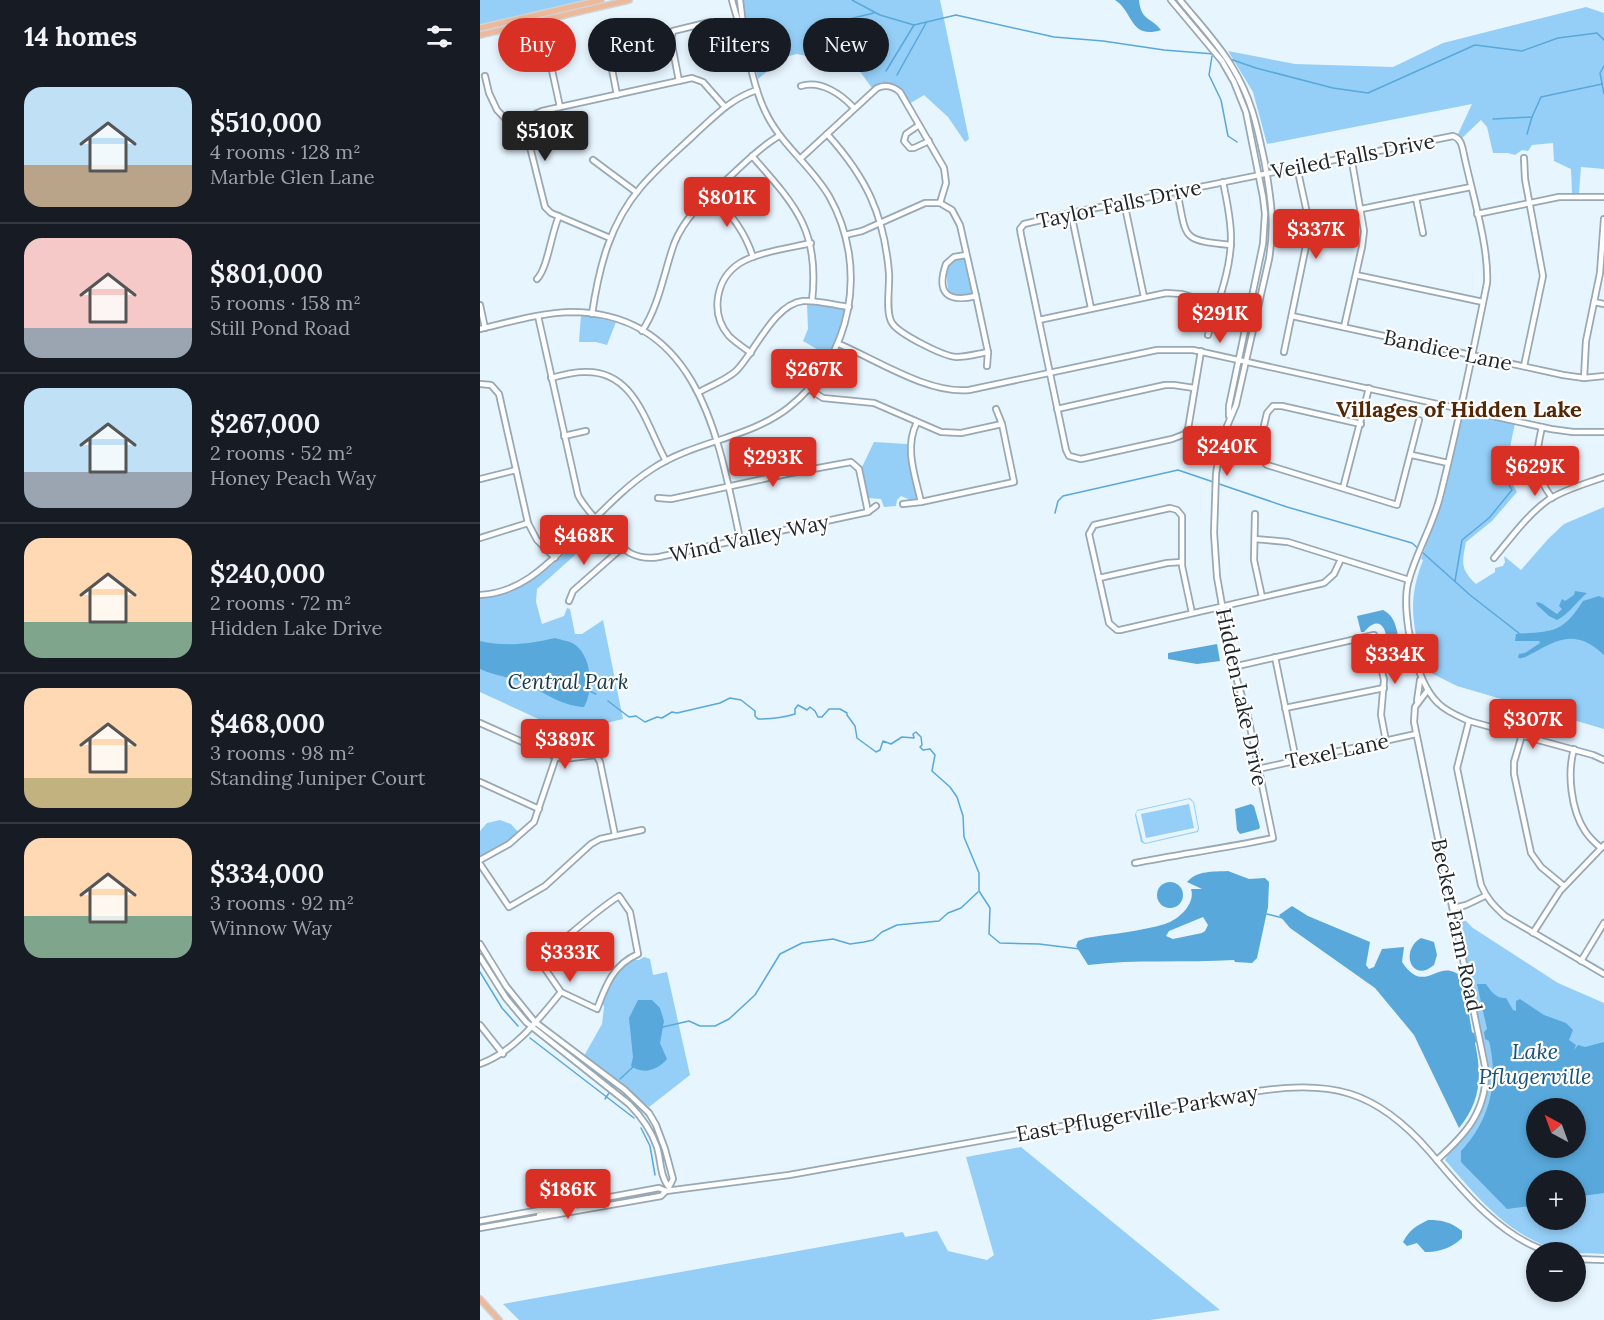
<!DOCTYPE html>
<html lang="en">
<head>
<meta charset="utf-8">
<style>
	:root { --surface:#171b24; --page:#242831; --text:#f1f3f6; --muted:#9ea1a6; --line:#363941; --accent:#d93025 }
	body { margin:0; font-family:Lora,serif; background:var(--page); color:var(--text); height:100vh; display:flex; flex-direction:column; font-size:22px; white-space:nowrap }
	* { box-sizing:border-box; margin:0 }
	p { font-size:20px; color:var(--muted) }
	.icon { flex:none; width:33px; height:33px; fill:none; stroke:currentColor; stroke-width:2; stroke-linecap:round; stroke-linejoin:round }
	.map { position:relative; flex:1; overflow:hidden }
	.panel { display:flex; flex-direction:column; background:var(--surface); width:480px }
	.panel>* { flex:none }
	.top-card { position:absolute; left:18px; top:18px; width:570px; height:54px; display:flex; gap:12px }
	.needle { width:39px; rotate:319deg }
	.fabs { position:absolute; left:1046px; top:1098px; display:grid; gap:12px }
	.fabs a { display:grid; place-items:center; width:60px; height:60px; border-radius:50%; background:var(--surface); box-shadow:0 3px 9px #0003; font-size:30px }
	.price { position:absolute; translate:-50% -51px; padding:0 14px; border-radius:6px; background:var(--accent); color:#fff; font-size:20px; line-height:39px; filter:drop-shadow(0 2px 3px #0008) }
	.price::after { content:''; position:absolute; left:50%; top:36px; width:18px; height:14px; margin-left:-9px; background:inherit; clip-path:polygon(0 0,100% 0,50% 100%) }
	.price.on { background:#222; color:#fff }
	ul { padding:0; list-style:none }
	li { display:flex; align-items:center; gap:18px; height:150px; padding:0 24px }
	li+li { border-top:2px solid var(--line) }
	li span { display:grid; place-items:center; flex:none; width:168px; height:120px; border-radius:18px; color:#555 }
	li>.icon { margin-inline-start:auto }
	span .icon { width:72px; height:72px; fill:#fffc; stroke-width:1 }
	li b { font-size:26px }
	h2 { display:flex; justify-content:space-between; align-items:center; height:72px; padding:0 24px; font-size:26px }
	.tag { padding:0 21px; border-radius:27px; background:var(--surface); box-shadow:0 3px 9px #0003; font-size:21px; line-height:54px }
	.tag.on { background:var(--accent); color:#fff }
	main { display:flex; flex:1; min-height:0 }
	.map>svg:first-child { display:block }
	.green { fill:#95cff7; fill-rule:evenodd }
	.water { fill:#58a8db; fill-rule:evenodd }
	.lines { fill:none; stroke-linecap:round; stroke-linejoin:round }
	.stream { stroke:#58a8db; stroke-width:1.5 }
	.minor-casing { stroke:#98a8b4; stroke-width:8 }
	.major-casing { stroke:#d2d3d4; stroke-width:8 }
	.minor { stroke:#fff; stroke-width:4.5 }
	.major { stroke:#ecb99b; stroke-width:5 }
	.labels { text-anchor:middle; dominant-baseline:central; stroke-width:4.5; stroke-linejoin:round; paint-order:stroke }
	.street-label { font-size:21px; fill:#1e2529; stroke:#fff }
	.park-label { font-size:21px; font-style:italic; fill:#15384d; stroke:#fff }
	.neighbourhood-label { font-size:22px; font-weight:bold; fill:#532604; stroke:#fff }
	.water-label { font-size:22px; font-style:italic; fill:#175376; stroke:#fff }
</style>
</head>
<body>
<main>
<section class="panel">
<h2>14 homes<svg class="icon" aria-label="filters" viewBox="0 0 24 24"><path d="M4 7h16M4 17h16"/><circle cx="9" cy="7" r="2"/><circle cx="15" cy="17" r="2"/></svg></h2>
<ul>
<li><span style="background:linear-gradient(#bfe0f5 65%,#b9a48a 0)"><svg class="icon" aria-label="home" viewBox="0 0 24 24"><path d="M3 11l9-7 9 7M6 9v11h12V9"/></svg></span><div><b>$510,000</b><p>4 rooms · 128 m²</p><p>Marble Glen Lane</p></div></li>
<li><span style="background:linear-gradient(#f6c9c9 75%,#9aa5b1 0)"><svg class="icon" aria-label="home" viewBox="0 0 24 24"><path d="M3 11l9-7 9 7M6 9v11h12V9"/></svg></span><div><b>$801,000</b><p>5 rooms · 158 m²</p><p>Still Pond Road</p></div></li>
<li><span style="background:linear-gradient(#bfe0f5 70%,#9aa5b1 0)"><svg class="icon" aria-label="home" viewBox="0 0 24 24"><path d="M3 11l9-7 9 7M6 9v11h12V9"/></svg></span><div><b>$267,000</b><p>2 rooms · 52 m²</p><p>Honey Peach Way</p></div></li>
<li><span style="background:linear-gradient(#ffd9b3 70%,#7fa58c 0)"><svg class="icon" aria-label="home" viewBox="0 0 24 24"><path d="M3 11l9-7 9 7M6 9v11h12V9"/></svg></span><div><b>$240,000</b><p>2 rooms · 72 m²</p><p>Hidden Lake Drive</p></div></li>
<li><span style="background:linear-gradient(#ffd9b3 75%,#c2b280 0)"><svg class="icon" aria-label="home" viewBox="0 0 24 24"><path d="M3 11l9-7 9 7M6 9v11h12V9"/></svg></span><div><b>$468,000</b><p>3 rooms · 98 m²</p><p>Standing Juniper Court</p></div></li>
<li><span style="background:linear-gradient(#ffd9b3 65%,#7fa58c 0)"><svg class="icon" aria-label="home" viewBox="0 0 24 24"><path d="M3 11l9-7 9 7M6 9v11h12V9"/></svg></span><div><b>$334,000</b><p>3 rooms · 92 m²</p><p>Winnow Way</p></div></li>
</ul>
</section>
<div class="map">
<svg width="1124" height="1320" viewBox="0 0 1124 1320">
	<rect width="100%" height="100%" fill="#e7f5ff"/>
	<g class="green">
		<path d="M0,0h122l-122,28z"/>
		<path d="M261,0h199l29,139 -4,3 -17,-25 -24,-22 -15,9c-9,-15 -11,-17 -27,-22l-10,6 -16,-22 -59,-12 -12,3 -27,22z"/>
		<path d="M1106,7l18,6v156l-23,-2 -2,26h-7l-1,-24 -17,-8 -1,-18 -21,2 -4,6 -6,-1 -7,5 -7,-2h-15l-6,-26 -6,-7 -19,18 -4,-4 14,-30 -205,40 -14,-52 -25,-41 67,13 98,3 50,-24z"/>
		<path d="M484,259l8,33 -2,3c-19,4 -23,1 -23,-19 0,-5 0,-10 4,-13 3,-4 8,-4 13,-4z"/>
		<path d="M327,303l35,5 3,3 -7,25 -9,20 -26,-15 5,-12z"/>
		<path d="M101,315l18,2 2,2 15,3 -9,23 -11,-3h-17z"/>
		<path d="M985,413l50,11c-5,21 -11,48 2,68l-25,29 -26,21c-4,20 -6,27 10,42l19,-12v-4l8,-2 2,-4 -1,-6 17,14 28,-32 15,-14 40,-17v222l-147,-43 -34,-17c-9,-45 -17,-64 0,-109l-2,-1 23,-62 17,-81z"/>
		<path d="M394,442l33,2 10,52 -1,3 -5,1 -10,-4 -4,4 -1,6 -12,1 -3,-8 -13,-1 -6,-31z"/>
		<path d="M119,524l5,5 -67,60 -1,13 6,22 22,-8 3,-8 3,1 5,25h7l21,-14 20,99 -42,10 -20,2 -1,24 -13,-5 9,-23 -76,-35v-94c49,-2 81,-42 115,-73z"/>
		<path d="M710,798l4,4 5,26 -1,4 -53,12 -4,-2 -6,-27 2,-5zM709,799l4,3 5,26 -1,3 -52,12 -2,-2 -7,-27 1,-3z"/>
		<path d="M709,804l5,24 -48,10 -5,-24z"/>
		<path d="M20,820l11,4 8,9 -4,1 -7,8 -28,15v-26l7,-8z"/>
		<path d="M978,913l15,15 85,55 46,20v251c-14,-1 -29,0 -42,-3 -52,-13 -84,-53 -117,-91 4,-9 15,-18 22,-26 14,-17 18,-37 21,-59zM1056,1108h39v40h-39zM1056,1180h39v40h-39z"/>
		<path d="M164,957l6,2 3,16 14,-3 23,103 -41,32 -65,-51 18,-32 2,-17 -2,-6 10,-21 9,-12 10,-8h8z"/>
		<path d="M541,1147l199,163 -70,10h-631l-16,-16 400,-72 2,5 32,-6 11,20 39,9 7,-5 -28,-98z"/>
	</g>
	<g class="water">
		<path d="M635,0h24c2,21 12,17 22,30 -31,10 -28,-19 -46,-30z"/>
		<path d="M1095,591l12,2c-11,9 -18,21 -30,27l-8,-4 -12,-11 -1,-3 5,1 16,11 5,-5 -3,-3 3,-7 3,2 9,-6z"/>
		<path d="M1119,596l5,2v57c-25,-23 -41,-19 -69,-3 -7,3 -10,7 -17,6l1,-4 6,-1 15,-10 -1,-2h-24l1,-7c37,-3 46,0 67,-33z"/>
		<path d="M903,610c12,6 13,17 16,29l-12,3c-1,-18 -10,-26 -23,-10h-3l-4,-16z"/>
		<path d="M75,638c6,2 14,3 19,6 18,12 20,46 10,63 -22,-1 -39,-14 -58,-23 -15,-7 -31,-8 -46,-15v-28c24,6 51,3 75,-3z"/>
		<path d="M737,644l3,17 -23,3 -29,-5v-6z"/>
		<path d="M771,804l3,2 6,21 -1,2 -19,5 -3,-4 -2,-21z"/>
		<path d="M748,871l21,8 16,-1 4,4 -1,25 -11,51 -5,5 -17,-1 -1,-2c-49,3 -98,-1 -146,5l-12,-19 2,-5 8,-3c25,-4 56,-7 79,-14 13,-4 31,-20 26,-35h11l-15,-7c11,-12 26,-10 41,-11zM723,917l5,8 -3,6 -3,2 -29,6 -7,-3 3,-5z"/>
		<circle cx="690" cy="895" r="13"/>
		<path d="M812,906l16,10 62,26 -4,23 3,4 5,-2 8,-18 22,-2 -2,15c24,36 36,-8 61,16l9,54 3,2 2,7 -2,2c7,33 6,58 -16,85l-45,-93 -39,-47 -85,-60 -11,-13z"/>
		<path d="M941,938l13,4 3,13 -3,10c-22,19 -35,-14 -13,-27z"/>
		<path d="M997,984h9c5,8 11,15 20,14l7,12 3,1v-10l4,-2 24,16 22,8 7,7 -4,10 7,5 -2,5 4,-5 7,2 19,-5v151l-29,4v-17h-39v25l-29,4 -46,-47v-11c29,-31 38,-69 28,-110l-4,-2 -1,-7 3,-3zM1056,1108h39v40h-39z"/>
		<path d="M158,1000h14l8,8 4,13 -4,22 7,16c-9,11 -24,16 -36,7l2,-9 -4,-39z"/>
		<path d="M948,1220c14,0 23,2 34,11v7c-9,9 -24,15 -37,14l-8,-9 -10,3 -4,-4c7,-13 13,-16 25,-22z"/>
	</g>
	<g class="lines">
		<g class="stream">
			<path d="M372,0l28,15 34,10 42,-10 98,22 49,4 61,9 50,4"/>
			<path d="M348,24l46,-11"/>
			<path d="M732,56l-3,19 12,25 7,36 9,6"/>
			<path d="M747,58l29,10 77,20 35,5 107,-48 47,6 36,-13 39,-5 7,7"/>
			<path d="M1124,66l-4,7 4,21"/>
			<path d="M406,71l28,-46"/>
			<path d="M417,75l29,-52"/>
			<path d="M1013,119l39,-2 9,-20 61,-13"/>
			<path d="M1047,134l5,-17"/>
			<path d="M575,513l3,-12 5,-5 115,-26 109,37 125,36 58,52 50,39"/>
			<path d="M975,581l7,-41 27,-22 23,-28 -4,-7"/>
			<path d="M107,690l9,4"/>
			<path d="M128,701l21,16 7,-1 9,6 12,-5 5,1 10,-6 5,1 43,-10 10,-5 11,2 14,11v5l3,3c13,0 24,-1 37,-5v-5l3,-4 9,5 3,-3 5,4 3,6h4l7,-8h11l7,4v2l8,11 2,12 19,14 4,-2 3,-9 8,3 11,-7 12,1 -1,-4 3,-2 5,5 1,8 -2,2 3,3 7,-1 5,6 -3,16 18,16 7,10 6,19 1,21 15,36v18l11,17 -1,26 11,9 39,1 41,5"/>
			<path d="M787,914l16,4"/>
			<path d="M0,972l22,36 16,18"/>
			<path d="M183,1027l26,-6 11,5h15l14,-7 26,-24 25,-41 22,-11 31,-4 17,5 14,-2 9,-2 9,-8 15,-7 42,-4 9,-8 13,-5 17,-16"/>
			<path d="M50,1038l104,80"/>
			<path d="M140,1079l13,-12"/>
			<path d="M125,1099l4,-6"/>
			<path d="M161,1128l9,18 5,29"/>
		</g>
		<g class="minor-casing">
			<g id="minor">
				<path d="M260,0l5,41"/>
				<path d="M691,0l51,61 12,21 12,30 17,85 2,17 -2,30 -34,162v10"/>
				<path d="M133,47l-4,7 8,41"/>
				<path d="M70,61l10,46"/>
				<path d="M5,76l4,17 8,17 32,33 16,64 6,6 59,25"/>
				<path d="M199,81l-8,-41 2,-9 37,-9 7,3"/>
				<path d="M321,86c20,-6 40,8 53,22"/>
				<path d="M439,125l-13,9 -2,7 6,7h4l15,-7"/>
				<path d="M37,130l14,-14 11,-5 150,-33 11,4 22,25"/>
				<path d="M347,134c39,43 57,80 62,139 1,13 -4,39 3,50 7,11 51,33 64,34 11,0 21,-3 32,-5"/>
				<path d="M272,156c44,50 68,75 60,145"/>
				<path d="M1044,158l1,21 18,97 -19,90"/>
				<path d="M320,159l77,-71c9,-4 16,-2 23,4l44,76 2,15 -6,20"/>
				<path d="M113,160l43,32"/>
				<path d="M697,191c10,48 3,49 54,54"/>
				<path d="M232,193c18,21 33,38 41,64"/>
				<path d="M936,198l7,35"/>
				<path d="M644,202l20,95"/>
				<path d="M881,209l110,-22"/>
				<path d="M591,213l20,95"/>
				<path d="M997,214l82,-17h45"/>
				<path d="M365,235l17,-4 63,-28h15l12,7 8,15 16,71 12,56 -1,14"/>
				<path d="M486,255l-12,2 -8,7c-10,29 1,39 30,32"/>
				<path d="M876,275l127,27"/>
				<path d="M57,279c11,-12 14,-45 22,-63"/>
				<path d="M1114,302l10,2"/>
				<path d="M0,305l5,23"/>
				<path d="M112,314c7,-47 18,-91 49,-127 16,-19 35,-35 53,-52 21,-19 36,-36 63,-45"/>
				<path d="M58,316l40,179c6,13 41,51 52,58 10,5 18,6 29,4l209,-45 8,-6"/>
				<path d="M812,316l271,59 21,3 20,-2"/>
				<path d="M559,320l127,-27 16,1 35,10"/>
				<path d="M864,327l18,-80 2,-16 -13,-75"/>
				<path d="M0,329c30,-7 60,-16 90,-17 130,0 149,129 170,227"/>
				<path d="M162,331c17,-25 22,-59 32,-87 12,-31 39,-51 62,-73 14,-13 27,-26 43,-35"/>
				<path d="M728,335c9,-31 23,-64 23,-97 0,-19 -4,-37 -8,-56"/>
				<path d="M359,344c38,16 89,50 130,46l188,-40h36l358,79 22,3h31"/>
				<path d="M721,351l-13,78 -3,5 -13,5 -91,20 -12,-3 -3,-6 -45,-215 -1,-6 4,-5 47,-11 382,-77c9,3 9,11 11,19 8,38 25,91 23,128 -14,70 -29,141 -46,210 -7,31 -25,59 -33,90 -7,30 7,98 30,120 9,9 20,13 31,18l124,34 11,5"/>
				<path d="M804,352l23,-111v-28l-10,-46"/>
				<path d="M271,353c-7,-5 -16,-11 -22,-17 -19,-22 -14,-57 11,-73 18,-11 50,-15 71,-20"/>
				<path d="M71,378c11,-3 22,-6 32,-6 52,-3 63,53 83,89"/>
				<path d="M1104,378l2,-37 14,-68 4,-54"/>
				<path d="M0,384l11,1 8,9 29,129 9,17 18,18"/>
				<path d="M329,389l14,9 51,5 67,29 20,1 41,-9"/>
				<path d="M219,392c13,-7 27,-12 37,-21 19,-19 38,-67 67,-70 14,-1 31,4 46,6"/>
				<path d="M577,409l108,-24h9l20,3"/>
				<path d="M437,422c-13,26 -2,53 4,80"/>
				<path d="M881,424l-79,-18h-9l-6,7 -9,38 1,6 8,8 130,40 22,-85"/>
				<path d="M1062,427c-7,30 -9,45 10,71"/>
				<path d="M84,436l22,-5"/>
				<path d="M932,455l36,8"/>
				<path d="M301,475l-4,-24 3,-2 4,1 7,23"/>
				<path d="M0,479l36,-9"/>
				<path d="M863,488l26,-100"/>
				<path d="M178,498l13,1 120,-26 60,-11 8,7 9,43"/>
				<path d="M423,504l18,-2 93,-20 -12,-58 -6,-15"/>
				<path d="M775,514l-1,46 8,37"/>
				<path d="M0,538l48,-15"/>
				<path d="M775,539l33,3 121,38"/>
				<path d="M1014,558c17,-20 33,-43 54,-58 17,-11 37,-16 56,-23"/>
				<path d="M619,578l68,-15 15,-1"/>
				<path d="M0,595c41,-2 67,-30 95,-57 24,-23 49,-51 77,-69 42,-28 96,-30 136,-61 65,-51 81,-141 41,-212 -17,-29 -45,-49 -61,-79 -12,-22 -16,-46 -22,-69 -4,-16 -10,-32 -14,-48"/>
				<path d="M89,601l4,-10 50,-44"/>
				<path d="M712,613l-10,-47v-50l-5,-6 -7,-2 -76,17 -5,9 20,89 8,7h3l204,-47 10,-9 7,-15"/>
				<path d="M795,657l21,103"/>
				<path d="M753,667l141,-32 10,45 -3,35 5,26"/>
				<path d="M947,691l-12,16 -1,15 72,349c0,41 -20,63 -49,89"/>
				<path d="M937,701l3,-21"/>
				<path d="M805,708l99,-20"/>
				<path d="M989,721l-12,47 24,117c6,14 13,21 24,31l99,58"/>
				<path d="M0,723l76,34 8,2 32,-4 4,7 15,73"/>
				<path d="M1042,735l-8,27v12l17,79 10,14 23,19"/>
				<path d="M1094,749c-7,24 -3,61 11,82 4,6 10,12 16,17"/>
				<path d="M778,769l158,-35"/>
				<path d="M0,782l59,27"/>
				<path d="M0,860l29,-16 25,-22 22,-65"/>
				<path d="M655,863c46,-9 92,-15 138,-25l-25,-121 -15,-50 -16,-90 -3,-44 2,-59 6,-36 14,-33 33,-146c6,-35 2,-60 -4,-95 -8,-38 -13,-65 -34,-99 -14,-23 -34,-44 -51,-65"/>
				<path d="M0,864l29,43 36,-21 46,-42 9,-5 42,-9"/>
				<path d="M139,896l11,16 8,42c-25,11 -32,31 -41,55l-36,-17 -22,-32c27,-21 52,-46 80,-64z"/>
				<path d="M974,908l12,-3 19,-9"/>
				<path d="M1053,933l27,-42 44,-46"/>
				<path d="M0,944l26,42 29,36 90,68 24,23 7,12 9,24 8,30 -4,8c-9,-10 -8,-27 -12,-40 -6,-17 -15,-30 -28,-43l-103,-82 -20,-24 -26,-41"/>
				<path d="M1101,961l23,-38"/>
				<path d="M0,1025l23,29"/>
				<path d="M0,1064c34,-12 59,-45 81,-72"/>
				<path d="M186,1191l123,-16 463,-83c78,-13 124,-2 177,59 19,22 37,45 59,64 18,16 39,31 63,37"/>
				<path d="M59,1215l36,-8 6,-5"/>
				<path d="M0,1221l179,-33 7,3 -5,5 -181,32"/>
				<path d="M1095,1259l29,1"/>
			</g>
		</g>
		<g class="major-casing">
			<g id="major">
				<path d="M0,28l121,-28"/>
				<path d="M0,35l149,-35"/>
				<path d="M0,1299l19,21"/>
			</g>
		</g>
		<use href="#minor" class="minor"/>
		<use href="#major" class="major"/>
	</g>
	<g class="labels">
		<g class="street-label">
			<text transform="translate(873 156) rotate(-11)">Veiled Falls Drive</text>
			<text transform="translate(639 204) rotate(-12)">Taylor Falls Drive</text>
			<text transform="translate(968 350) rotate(12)">Bandice Lane</text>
			<text transform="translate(269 538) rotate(-12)">Wind Valley Way</text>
			<text transform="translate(762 697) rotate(78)">Hidden Lake Drive</text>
			<text transform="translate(857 751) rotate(-12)">Texel Lane</text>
			<text transform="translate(977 925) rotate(78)">Becker Farm Road</text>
			<text transform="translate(657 1113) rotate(-10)">East Pflugerville Parkway</text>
		</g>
		<g class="park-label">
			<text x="88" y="681">Central Park</text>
		</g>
		<g class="neighbourhood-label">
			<text x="979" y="409">Villages of Hidden Lake</text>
		</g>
		<g class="water-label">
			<text x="1055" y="1051">Lake<tspan x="1055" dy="25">Pflugerville</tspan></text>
		</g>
	</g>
</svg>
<div class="fabs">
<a><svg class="needle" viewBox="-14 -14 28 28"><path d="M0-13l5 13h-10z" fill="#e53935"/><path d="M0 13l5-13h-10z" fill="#9ea1a6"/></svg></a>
<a>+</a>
<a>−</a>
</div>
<b class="price on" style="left:65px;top:162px">$510K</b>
<b class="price" style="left:247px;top:228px">$801K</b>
<b class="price" style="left:836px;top:260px">$337K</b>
<b class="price" style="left:740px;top:344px">$291K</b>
<b class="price" style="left:334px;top:400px">$267K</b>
<b class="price" style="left:747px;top:477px">$240K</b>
<b class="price" style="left:293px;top:488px">$293K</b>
<b class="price" style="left:1055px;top:497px">$629K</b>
<b class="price" style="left:104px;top:566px">$468K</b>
<b class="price" style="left:915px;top:685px">$334K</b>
<b class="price" style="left:1053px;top:750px">$307K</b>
<b class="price" style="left:85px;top:770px">$389K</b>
<b class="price" style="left:90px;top:983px">$333K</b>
<b class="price" style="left:88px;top:1220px">$186K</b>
<div class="top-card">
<a class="tag on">Buy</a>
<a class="tag">Rent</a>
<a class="tag">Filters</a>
<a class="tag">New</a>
</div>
</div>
</main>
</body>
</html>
